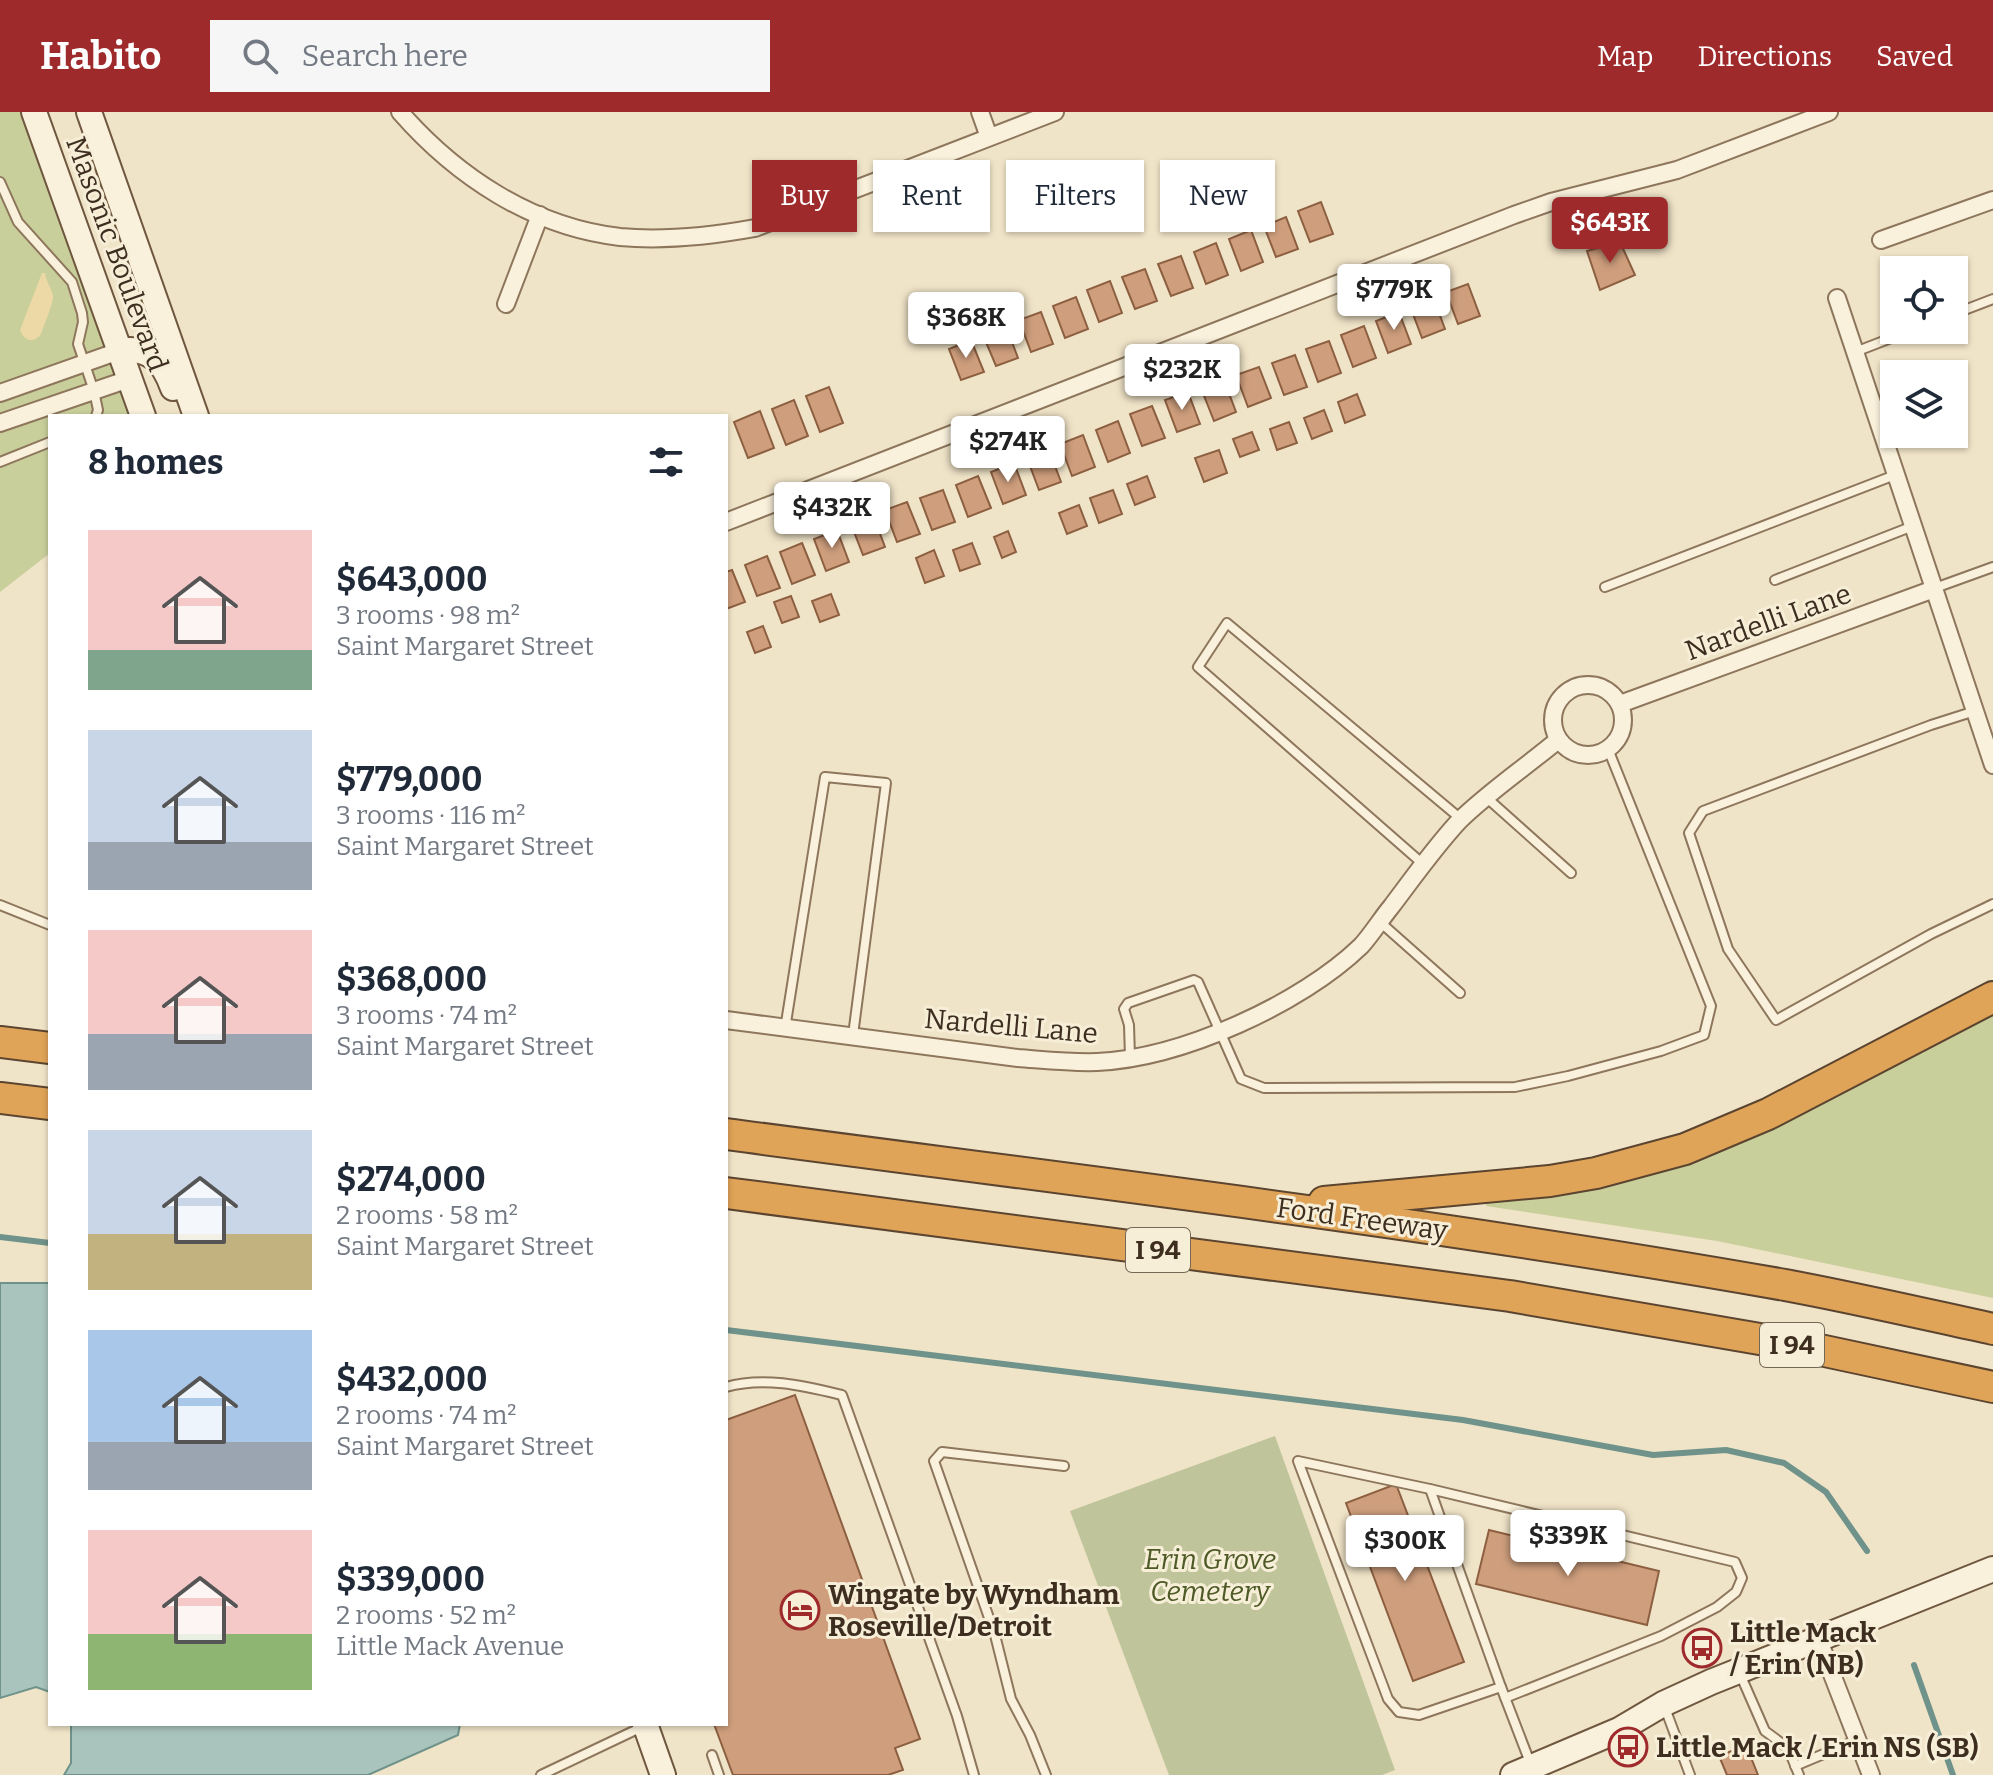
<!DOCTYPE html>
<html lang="en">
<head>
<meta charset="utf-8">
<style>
	:root { --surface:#fff; --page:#f6f6f7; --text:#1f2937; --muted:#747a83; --accent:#9e2a2b }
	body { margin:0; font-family:Bitter,serif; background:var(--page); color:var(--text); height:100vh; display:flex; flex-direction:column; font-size:30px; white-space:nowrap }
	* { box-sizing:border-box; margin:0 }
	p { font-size:26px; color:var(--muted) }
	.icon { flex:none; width:44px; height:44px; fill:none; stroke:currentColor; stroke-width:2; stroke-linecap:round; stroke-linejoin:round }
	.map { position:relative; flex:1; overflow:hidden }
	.panel { position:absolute; left:48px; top:302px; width:680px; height:1312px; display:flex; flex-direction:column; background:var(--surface); border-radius:0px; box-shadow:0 2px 6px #0004 }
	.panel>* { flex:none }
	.hud { position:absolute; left:752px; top:48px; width:760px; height:72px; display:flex; gap:16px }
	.fabs { position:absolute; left:1880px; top:144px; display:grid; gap:16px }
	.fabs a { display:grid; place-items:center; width:88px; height:88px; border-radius:0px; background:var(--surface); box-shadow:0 2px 6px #0004; font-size:40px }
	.price { position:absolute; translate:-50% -68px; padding:0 18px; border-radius:8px; background:#fff; color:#222; font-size:26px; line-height:52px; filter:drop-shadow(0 2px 4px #0008) }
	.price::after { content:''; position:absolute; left:50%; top:48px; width:24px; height:18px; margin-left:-12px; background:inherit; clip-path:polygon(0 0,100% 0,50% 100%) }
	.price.current { background:var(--accent); color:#fff }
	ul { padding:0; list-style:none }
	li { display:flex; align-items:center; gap:24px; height:200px; padding:0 40px }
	li span { display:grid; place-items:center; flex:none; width:224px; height:160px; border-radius:0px; color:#555 }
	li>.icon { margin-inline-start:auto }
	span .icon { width:96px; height:96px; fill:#fffc; stroke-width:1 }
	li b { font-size:34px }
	h2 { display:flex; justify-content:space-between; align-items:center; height:96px; padding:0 40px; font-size:34px }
	.chip { padding:0 28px; border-radius:0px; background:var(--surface); box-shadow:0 2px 6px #0004; font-size:28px; line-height:72px }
	.chip.current { background:var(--accent); color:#fff }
	header { display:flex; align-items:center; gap:48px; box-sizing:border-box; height:112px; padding:0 40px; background:var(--accent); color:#fff }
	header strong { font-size:38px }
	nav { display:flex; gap:44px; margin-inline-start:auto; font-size:28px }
	.search { width:560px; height:72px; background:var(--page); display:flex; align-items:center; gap:20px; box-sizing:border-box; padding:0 28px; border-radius:0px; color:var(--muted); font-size:30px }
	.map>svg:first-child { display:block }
	.green { fill:#c9cf9b }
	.sand { fill:#ecd9a5 }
	.cemetery { fill:#bfc49a }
	.water { fill:#a9c4bc; stroke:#6f938a; stroke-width:2 }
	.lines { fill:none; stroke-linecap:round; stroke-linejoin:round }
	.stream { stroke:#6f938a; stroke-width:6 }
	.building { fill:#cf9f7d; stroke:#8d5f41; stroke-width:2 }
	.service-casing { stroke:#8d765c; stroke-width:12 }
	.minor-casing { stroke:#8d765c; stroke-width:20 }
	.secondary-casing { stroke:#6f573f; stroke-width:28 }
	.motorway-casing { stroke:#5b4430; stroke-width:34 }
	.service { stroke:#faf1dc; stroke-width:8 }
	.minor { stroke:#faf1dc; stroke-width:16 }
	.secondary { stroke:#faf1dc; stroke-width:24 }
	.motorway { stroke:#e0a458; stroke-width:30 }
	.labels { text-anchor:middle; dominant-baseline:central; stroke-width:6; stroke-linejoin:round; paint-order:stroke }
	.shield { fill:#f7eed8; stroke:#756857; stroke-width:2 }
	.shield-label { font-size:26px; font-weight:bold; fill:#3d2e20 }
	.street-label { font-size:28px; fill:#3d2e20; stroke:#f7eed8 }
	.park-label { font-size:28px; font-style:italic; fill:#4d5a26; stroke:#f7eed8 }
	.poi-label { font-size:28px; font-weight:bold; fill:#3d2e20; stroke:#f7eed8; text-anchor:start }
</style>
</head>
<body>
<header>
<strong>Habito</strong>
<div class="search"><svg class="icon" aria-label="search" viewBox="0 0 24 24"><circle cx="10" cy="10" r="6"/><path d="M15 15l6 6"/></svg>Search here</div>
<nav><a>Map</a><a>Directions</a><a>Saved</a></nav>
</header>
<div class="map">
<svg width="1993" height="1663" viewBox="0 0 1993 1663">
	<rect width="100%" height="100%" fill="#f0e4c8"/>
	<g class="green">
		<path d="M0,0h21l108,304h-79v137l-50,39z"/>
		<path d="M1993,898v288l-276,-57 -231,-35 1,-7 102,-12z"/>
	</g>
	<path class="sand" d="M42,161h3c1,9 7,15 8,24 0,7 -9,28 -12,37 -7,10 -17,7 -21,-4z"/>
	<path class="cemetery" d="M1275,1324l120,334 -13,5h-213l-99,-264z"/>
	<g class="water">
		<path d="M0,1171h50v409l-14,-5 -36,11z"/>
		<path d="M71,1612h389l-2,11 -90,40h-304l7,-12z"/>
	</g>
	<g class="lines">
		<g class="stream">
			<path d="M0,1125l50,6"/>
			<path d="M726,1218l737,90 190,35 73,-5 58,13 42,29 41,59"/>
			<path d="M1914,1553l39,110"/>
		</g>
	</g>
	<g class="building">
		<path d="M1321,90l12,32 -23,8 -12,-31z"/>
		<path d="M1286,105l12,32 -22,8 -12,-31z"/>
		<path d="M1251,118l12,32 -22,9 -12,-32z"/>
		<path d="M1620,130l15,33 -35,15 -13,-39z"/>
		<path d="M1216,131l12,32 -22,9 -12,-32z"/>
		<path d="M1181,144l12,32 -22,8 -13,-32z"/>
		<path d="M1145,157l12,32 -22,8 -13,-32z"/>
		<path d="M1110,169l12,32 -23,9 -12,-32z"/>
		<path d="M1468,172l12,32 -22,8 -12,-32z"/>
		<path d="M1076,185l12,32 -23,9 -12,-32z"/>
		<path d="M1433,185l12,32 -23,9 -12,-32z"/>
		<path d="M1041,200l12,32 -22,8 -12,-32z"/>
		<path d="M1399,200l12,32 -23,9 -12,-32z"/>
		<path d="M1006,214l12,32 -22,8 -13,-31z"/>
		<path d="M1364,214l12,32 -23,9 -12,-32z"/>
		<path d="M971,228l13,32 -23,8 -12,-31z"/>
		<path d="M1329,229l12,32 -23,9 -12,-33z"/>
		<path d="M1295,243l12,32 -23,8 -12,-32z"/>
		<path d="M1259,255l12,31 -23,9 -12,-32z"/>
		<path d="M1224,268l12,32 -22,9 -13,-33z"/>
		<path d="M829,275l14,36 -23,9 -14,-36z"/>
		<path d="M1188,280l12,32 -23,8 -12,-32z"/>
		<path d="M1357,282l8,21 -20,8 -7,-21z"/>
		<path d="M794,288l14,36 -22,9 -14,-36z"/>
		<path d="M1152,294l13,32 -23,8 -12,-32z"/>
		<path d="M1324,298l8,21 -20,8 -8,-21z"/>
		<path d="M760,299l14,37 -26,10 -14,-36z"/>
		<path d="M1118,309l12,32 -22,9 -12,-32z"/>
		<path d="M1289,310l8,21 -20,7 -7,-21z"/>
		<path d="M1252,320l7,18 -19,7 -7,-18z"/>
		<path d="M1083,323l12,32 -23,9 -12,-32z"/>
		<path d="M1049,338l12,32 -22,8 -12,-32z"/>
		<path d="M1219,338l8,23 -23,9 -9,-24z"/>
		<path d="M1014,351l12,32 -23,9 -12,-32z"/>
		<path d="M978,364l13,32 -23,9 -12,-32z"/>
		<path d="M1147,364l8,21 -20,8 -8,-21z"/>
		<path d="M943,378l12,32 -23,8 -12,-32z"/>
		<path d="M1113,378l9,24 -23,9 -9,-25z"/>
		<path d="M907,390l13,32 -23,8 -12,-32z"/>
		<path d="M1079,393l8,21 -20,8 -8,-21z"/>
		<path d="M873,403l12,32 -22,8 -12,-31z"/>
		<path d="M837,418l12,32 -23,9 -12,-32z"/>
		<path d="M1008,419l8,21 -14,6 -8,-21z"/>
		<path d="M802,431l13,32 -23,9 -12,-32z"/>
		<path d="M972,431l8,21 -20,7 -7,-21z"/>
		<path d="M934,438l10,26 -19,7 -9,-25z"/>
		<path d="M767,444l13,32 -23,8 -12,-31z"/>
		<path d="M732,458l13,32 -19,7v-37z"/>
		<path d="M831,482l8,21 -19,7 -8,-21z"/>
		<path d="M791,484l8,21 -17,6 -8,-21z"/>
		<path d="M763,514l8,21 -16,6 -8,-21z"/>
		<path d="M795,1283l125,344 -25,9 8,22 -15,5h-155l-19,-51h12v-304z"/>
		<path d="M1396,1372l68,178 -51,19 -67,-178z"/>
		<path d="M1489,1418l170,41 -12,54 -171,-41z"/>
		<path d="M1746,1633l12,30h-31l-8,-19z"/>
	</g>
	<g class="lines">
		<g class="service-casing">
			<g id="service">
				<path d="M0,70l18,40 54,60 10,31 1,9 -5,22 16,47 4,19 -2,6"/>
				<path d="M1954,202l39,-15"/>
				<path d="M1855,240l57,-22"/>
				<path d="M0,350l50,-20"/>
				<path d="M1775,468l138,-54"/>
				<path d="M1605,475l290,-112"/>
				<path d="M1935,476l58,-21"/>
				<path d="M1975,599l-44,14 -228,86 -14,22 39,116 48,71 155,-86 62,-30"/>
				<path d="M1487,686l84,75"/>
				<path d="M1423,752l-225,-197 29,-44 234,196"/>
				<path d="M0,793l50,20"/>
				<path d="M1380,810l80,71"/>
				<path d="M785,917l40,-252 61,6 -33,252"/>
				<path d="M1130,945l-1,-32 -5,-16 4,-6 66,-23 4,2 43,97 23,9 251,-1 53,-11 93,-25 43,-16 7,-29 -103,-257"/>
				<path d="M726,1275c38,-11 78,-1 116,8l115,321 17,59"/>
				<path d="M1430,1377l-132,-28 90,238 11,13 20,3 82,-28"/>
				<path d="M1740,1562l25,57 23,17 11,27"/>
				<path d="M1505,1586l156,-62 56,-29 19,-15 6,-14 -7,-16 -305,-73 71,198 30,78"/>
				<path d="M1665,1596l25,67"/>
				<path d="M712,1643l7,20"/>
				<path d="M1795,1654l62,-26"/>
				<path d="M541,1663l101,-48"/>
				<path d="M1046,1663l-16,-40 -19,-36 -16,-64 -61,-174 8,-9 122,14"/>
			</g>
		</g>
		<g class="minor-casing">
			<g id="minor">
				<path d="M400,0c56,64 132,115 220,125 44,4 91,-1 135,-9l300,-116"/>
				<path d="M980,0l9,25"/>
				<path d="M1881,128l112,-40"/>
				<path d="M1837,186l156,467"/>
				<path d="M506,192l34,-89"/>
				<path d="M0,281l119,-42"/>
				<path d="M0,311l129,-44"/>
				<path d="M726,410l788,-307 37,-13 126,-32 152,-58"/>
				<circle cx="1588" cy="608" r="35"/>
				<path d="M1620,592l314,-115"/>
				<path d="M726,908l292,38c27,2 53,5 79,4 85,-4 204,-58 264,-116 11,-12 20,-27 30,-39 22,-29 43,-59 68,-86 27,-27 69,-56 99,-81"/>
				<path d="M1818,1526l53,137"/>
			</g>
		</g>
		<g class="secondary-casing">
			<g id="secondary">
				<path d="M34,0l109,304"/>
				<path d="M89,0l107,304"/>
				<path d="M119,239c30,-5 44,9 54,37"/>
				<path d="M645,1612l18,51"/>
				<path d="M1513,1663l106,-45 44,-26 48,-22 282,-113"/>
			</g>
		</g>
		<g class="motorway-casing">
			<g id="motorway">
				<path d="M0,930l50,6"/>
				<path d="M0,986l50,6"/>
				<path d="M726,1022c353,47 708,89 1059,151 70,13 139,29 208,44"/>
				<path d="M726,1081l784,103 296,51 187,40"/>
				<path d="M1324,1090l226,-21 46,-8 89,-24 83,-35 225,-117"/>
			</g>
		</g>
		<use href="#service" class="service"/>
		<use href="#minor" class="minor"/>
		<use href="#secondary" class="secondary"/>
		<use href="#motorway" class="motorway"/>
	</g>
	<defs>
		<g id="hotel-ring" transform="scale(2)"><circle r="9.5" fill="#f7eed8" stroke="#9e2a2b" stroke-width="1.5"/><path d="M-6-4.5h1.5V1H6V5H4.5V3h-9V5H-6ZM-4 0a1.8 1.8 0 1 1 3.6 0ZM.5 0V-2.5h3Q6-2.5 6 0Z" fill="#9e2a2b"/></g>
		<g id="bus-ring" transform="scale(2)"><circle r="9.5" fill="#f7eed8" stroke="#9e2a2b" stroke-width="1.5"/><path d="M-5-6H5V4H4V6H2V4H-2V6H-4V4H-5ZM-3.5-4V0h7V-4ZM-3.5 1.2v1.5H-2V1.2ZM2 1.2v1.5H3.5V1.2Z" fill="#9e2a2b"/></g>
	</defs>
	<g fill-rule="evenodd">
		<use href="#hotel-ring" x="800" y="1498"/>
		<use href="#bus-ring" x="1702" y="1536"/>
		<use href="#bus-ring" x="1628" y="1635"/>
	</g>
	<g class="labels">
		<g class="shield">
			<rect x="1126" y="1116" width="64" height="44" rx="6"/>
			<rect x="1760" y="1211" width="64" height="44" rx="6"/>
		</g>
		<g class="shield-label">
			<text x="1158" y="1138">I 94</text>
			<text x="1792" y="1233">I 94</text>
		</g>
		<g class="street-label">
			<text transform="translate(117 142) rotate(70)">Masonic Boulevard</text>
			<text transform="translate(1768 510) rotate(-20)">Nardelli Lane</text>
			<text transform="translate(1011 914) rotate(5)">Nardelli Lane</text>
			<text transform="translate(1362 1107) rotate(8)">Ford Freeway</text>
		</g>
		<g class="park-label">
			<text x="1210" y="1447">Erin Grove<tspan x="1210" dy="32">Cemetery</tspan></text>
		</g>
		<g class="poi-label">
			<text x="828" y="1482">Wingate by Wyndham<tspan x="828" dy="32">Roseville/Detroit</tspan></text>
			<text x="1730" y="1520">Little Mack<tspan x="1730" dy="32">/ Erin (NB)</tspan></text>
			<text x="1656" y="1635">Little Mack / Erin NS (SB)</text>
		</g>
	</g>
</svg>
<div class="fabs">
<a><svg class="icon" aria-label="locate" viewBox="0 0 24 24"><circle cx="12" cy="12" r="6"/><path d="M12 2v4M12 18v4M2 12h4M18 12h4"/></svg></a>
<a><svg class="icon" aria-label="layers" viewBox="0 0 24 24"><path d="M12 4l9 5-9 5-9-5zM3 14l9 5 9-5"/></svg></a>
</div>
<b class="price current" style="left:1610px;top:153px">$643K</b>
<b class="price" style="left:1394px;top:220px">$779K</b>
<b class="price" style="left:966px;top:248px">$368K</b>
<b class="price" style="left:1182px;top:300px">$232K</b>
<b class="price" style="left:1008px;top:372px">$274K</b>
<b class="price" style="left:832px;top:438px">$432K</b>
<b class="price" style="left:1568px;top:1466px">$339K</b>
<b class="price" style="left:1405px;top:1471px">$300K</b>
<div class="hud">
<a class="chip current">Buy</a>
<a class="chip">Rent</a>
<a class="chip">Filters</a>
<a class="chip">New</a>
</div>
<section class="panel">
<h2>8 homes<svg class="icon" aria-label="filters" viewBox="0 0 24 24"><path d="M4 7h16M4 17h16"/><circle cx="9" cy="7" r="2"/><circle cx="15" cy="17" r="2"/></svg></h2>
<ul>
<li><span style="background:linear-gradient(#f6c9c9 75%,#7fa58c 0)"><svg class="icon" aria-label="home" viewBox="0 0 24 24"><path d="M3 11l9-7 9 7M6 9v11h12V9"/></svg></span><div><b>$643,000</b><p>3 rooms · 98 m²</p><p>Saint Margaret Street</p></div></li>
<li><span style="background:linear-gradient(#c9d6e8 70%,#9aa5b1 0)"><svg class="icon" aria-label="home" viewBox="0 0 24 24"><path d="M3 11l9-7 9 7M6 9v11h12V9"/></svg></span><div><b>$779,000</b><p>3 rooms · 116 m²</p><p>Saint Margaret Street</p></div></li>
<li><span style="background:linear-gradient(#f6c9c9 65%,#9aa5b1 0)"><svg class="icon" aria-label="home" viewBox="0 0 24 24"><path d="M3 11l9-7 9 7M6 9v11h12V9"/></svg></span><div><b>$368,000</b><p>3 rooms · 74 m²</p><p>Saint Margaret Street</p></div></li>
<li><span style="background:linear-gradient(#c9d6e8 65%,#c2b280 0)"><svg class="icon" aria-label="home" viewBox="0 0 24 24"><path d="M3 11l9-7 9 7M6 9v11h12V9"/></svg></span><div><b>$274,000</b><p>2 rooms · 58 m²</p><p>Saint Margaret Street</p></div></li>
<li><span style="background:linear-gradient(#a9c7e8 70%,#9aa5b1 0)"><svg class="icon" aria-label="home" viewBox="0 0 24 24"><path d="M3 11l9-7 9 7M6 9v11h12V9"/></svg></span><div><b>$432,000</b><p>2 rooms · 74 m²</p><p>Saint Margaret Street</p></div></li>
<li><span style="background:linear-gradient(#f6c9c9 65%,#8fb573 0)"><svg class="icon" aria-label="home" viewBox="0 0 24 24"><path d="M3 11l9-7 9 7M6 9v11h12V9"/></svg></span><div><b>$339,000</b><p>2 rooms · 52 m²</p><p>Little Mack Avenue</p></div></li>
</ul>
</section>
</div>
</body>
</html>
